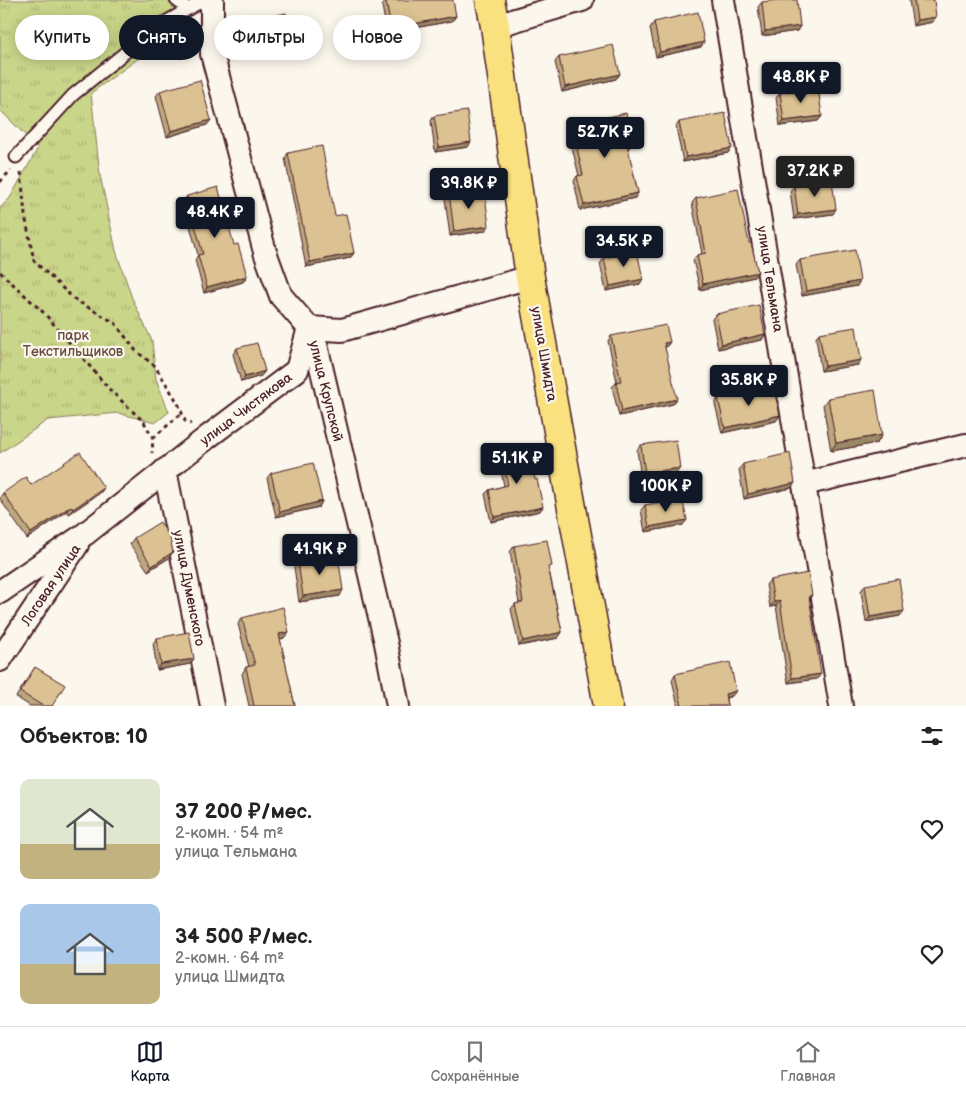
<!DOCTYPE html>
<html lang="ru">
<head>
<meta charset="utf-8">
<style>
	:root { --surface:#fff; --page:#f6f6f6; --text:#222; --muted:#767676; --line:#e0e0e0; --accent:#111827 }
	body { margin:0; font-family:"Balsamiq Sans",sans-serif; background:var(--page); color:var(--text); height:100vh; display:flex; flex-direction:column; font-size:19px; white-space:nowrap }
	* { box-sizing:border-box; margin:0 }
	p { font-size:16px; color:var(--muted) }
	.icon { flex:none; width:28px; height:28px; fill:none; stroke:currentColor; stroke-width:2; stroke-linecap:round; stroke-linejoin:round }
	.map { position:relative; height:706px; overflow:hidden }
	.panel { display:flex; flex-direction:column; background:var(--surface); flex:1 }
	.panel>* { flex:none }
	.top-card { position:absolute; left:15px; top:15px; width:500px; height:45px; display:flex; gap:10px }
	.price { position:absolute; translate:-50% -42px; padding:0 11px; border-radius:5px; background:var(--accent); color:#fff; font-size:16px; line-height:32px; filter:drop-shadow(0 1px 2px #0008) }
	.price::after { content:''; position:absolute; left:50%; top:30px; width:15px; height:11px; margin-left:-8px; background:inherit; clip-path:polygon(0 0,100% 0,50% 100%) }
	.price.on { background:#222; color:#fff }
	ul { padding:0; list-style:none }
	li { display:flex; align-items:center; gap:15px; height:125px; padding:0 20px }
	li span { display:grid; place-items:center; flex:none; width:140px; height:100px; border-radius:10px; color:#555 }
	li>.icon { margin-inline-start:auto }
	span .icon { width:60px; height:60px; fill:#fffc; stroke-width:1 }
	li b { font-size:21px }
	h2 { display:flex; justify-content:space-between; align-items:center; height:60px; padding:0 20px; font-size:21px }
	.tag { padding:0 18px; border-radius:22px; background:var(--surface); box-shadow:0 2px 12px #0003; font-size:18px; line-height:45px }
	.tag.on { background:var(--accent); color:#fff }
	.dock { display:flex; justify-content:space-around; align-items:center; height:70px; border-top:1px solid var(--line); background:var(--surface); font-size:14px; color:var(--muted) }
	.dock a { display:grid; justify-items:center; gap:2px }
	.dock .on { color:var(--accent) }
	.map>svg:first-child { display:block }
	.park { fill:url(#park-tufts); stroke:#8a7a5a }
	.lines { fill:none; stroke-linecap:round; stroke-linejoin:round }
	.service-casing { stroke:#4a1f2b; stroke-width:15 }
	.minor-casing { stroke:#4a1f2b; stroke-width:26 }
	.primary-casing { stroke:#4a1f2b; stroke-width:31 }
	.path { stroke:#4a1f2b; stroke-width:3; stroke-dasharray:4 4; stroke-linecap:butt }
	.service { stroke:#fbf7ec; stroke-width:11 }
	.minor { stroke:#fbf7ec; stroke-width:22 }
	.primary { stroke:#fae180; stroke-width:28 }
	.wall { fill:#bda77e; stroke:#4a1f2b }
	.shaded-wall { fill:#9a8866; stroke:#4a1f2b }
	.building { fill:#dcc292; stroke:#4a1f2b }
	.labels { text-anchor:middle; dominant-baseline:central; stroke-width:4.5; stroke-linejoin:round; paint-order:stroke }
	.street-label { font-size:14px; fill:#4a1f2b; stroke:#fbf7ec }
	.park-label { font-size:14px; fill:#6a4c42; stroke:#fbf7ec }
</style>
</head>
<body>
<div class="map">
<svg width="966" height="706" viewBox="0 0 966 706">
	<defs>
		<pattern id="park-tufts" width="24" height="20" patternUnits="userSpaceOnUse" patternTransform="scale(1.25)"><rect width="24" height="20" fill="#c9d589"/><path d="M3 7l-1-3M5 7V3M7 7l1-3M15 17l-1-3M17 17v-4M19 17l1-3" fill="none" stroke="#aeb676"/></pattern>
	</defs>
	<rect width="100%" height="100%" fill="#fbf7ec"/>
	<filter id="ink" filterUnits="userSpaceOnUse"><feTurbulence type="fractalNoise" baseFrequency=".02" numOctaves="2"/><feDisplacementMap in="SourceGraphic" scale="10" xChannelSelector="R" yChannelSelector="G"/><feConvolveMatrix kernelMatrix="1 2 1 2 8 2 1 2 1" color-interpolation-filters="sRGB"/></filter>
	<g filter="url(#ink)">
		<path class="park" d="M0,0h181l-2,29 -88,64 9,82 16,76 16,47 20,43 4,38 13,33 -14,11 -37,-10 -70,7 -48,33v-245l10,-10 28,-50 -38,-38z"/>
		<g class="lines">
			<g class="service-casing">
				<g id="service">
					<path d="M176,0l12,9"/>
					<path d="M16,157l57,-62 82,-67 49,-28"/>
				</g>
			</g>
			<g class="minor-casing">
				<g id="minor">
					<path d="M212,0v54l53,198 16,44 28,32 7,17 70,298 12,63"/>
					<path d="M723,0l118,706"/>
					<path d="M495,26l87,-26"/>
					<path d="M309,328l33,2 188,-53"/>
					<path d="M165,470l47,236"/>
					<path d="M804,484l162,-39"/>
					<path d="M0,592l85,-58 124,-98 88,-66 12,-42"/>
					<path d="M0,660l77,-115"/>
				</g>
			</g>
			<g class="primary-casing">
				<path id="primary" d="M490,0l5,26 35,251 78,429"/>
			</g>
			<g class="path">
				<path d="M21,172l4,43 9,46 40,38 41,24 21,28 19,15 23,37 7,18 6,3"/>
				<path d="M0,182l11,-12"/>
				<path d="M0,272l45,42 66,77 33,31 9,16 -1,15"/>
				<path d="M153,438l29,-25"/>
			</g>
			<use href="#service" class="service"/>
			<use href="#minor" class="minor"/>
			<use href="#primary" class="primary"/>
		</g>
		<g class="wall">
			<path d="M909,0h25l-1,22 -20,4z"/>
			<path d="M386,1l70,15 -4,5 -65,12 -5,-27z"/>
			<path d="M762,2l38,24 -3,5 -35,5 -4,-29z"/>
			<path d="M249,21l40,29 -36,8 -8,-31z"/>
			<path d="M654,22l47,25 -45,10 -6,-29z"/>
			<path d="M559,57l61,17 -4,5 -54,13 -7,-30z"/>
			<path d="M160,91l47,34 -40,12 -11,-41z"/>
			<path d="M780,93l42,23 -4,5 -38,5 -4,-28z"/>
			<path d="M434,116l34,31 -33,5 -4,-31z"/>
			<path d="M679,122l49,31 -45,9 -7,-35z"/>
			<path d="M572,125l57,23h-1l10,45 -3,5 -55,12 -6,-29 3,-5h2l-11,-45z"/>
			<path d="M288,153l47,63 19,37 -4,5 -44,9 -21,-109z"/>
			<path d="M794,186l39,28 -39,5 -4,-28z"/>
			<path d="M449,193l36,38 -35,5 -5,-37z"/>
			<path d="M187,196l47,49 13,31 -4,6 -39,11 -9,-33 3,-5 -15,-54z"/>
			<path d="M696,198l53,45 9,29 -4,5 -54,13 -7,-30 4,-5 5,-1 -10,-51z"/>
			<path d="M604,258l36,26 -34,7 -6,-27z"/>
			<path d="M800,260l57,26 -55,10 -6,-31z"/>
			<path d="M716,314l49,20 -3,6 -44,9 -6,-30z"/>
			<path d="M819,333l39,32 -37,6 -5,-33z"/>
			<path d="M611,336l59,6 -4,5 -1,1 8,56 -54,12 -7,-29 5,-5 -9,-41z"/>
			<path d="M237,348l28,23 -4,5 -20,6 -8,-28z"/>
			<path d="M718,398l62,17 -4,6 -54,12 -7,-29z"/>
			<path d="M828,398l54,37 -5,8 -46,8 -8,-46z"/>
			<path d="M641,445l35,29 -35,4 -4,-28z"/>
			<path d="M501,450l39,61 -49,11 -6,-28 4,-4 15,-4 -6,-31z"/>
			<path d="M743,464l48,24 -47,11 -5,-30z"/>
			<path d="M271,473l51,28 -3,6 -43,10 -9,-39z"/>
			<path d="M31,485l73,3 -4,5 -31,21 -2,-3 -40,28 -27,-40v-2l3,-4z"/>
			<path d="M645,505l38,20 -38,7 -4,-22z"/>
			<path d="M134,538l35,20 -21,13 -18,-27z"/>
			<path d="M514,546l35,24 13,62 -4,6 -39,8 -8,-37 4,-5 4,-1 -9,-51z"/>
			<path d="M298,562l42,34 -41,6 -5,-35z"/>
			<path d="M770,580l42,15 -3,4 8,80 -29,4 -12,-77 -6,1 -4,-22z"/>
			<path d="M865,585l35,31 -34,6 -5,-31z"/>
			<path d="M242,618l42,20 -4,1 15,67h-46l-7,-32 4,-7h3l-11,-43z"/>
			<path d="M157,638l33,26 -33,6 -4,-27z"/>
			<path d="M35,667l17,39h-22l-14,-9z"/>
			<path d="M675,674l57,22 -6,2 1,8h-49l-6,-26z"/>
		</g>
		<g class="shaded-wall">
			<path d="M456,16l-4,5 -65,12 4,-5z"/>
			<path d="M936,17l-3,5 -20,4 4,-6z"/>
			<path d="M800,26l-3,5 -35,5 3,-5z"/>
			<path d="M704,42l-3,5 -45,10 4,-5z"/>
			<path d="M293,45l-4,5 -36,8 3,-5z"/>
			<path d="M620,74l-4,5 -54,13 3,-5z"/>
			<path d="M822,116l-4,5 -38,5 4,-5z"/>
			<path d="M211,120l-4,5 -40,12 4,-6z"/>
			<path d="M471,142l-3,5 -33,5 4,-5z"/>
			<path d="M633,142l-4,6 -5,1 3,-5z"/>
			<path d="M732,148l-4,5 -45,9 3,-5z"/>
			<path d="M638,193l-3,5 -55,12 4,-5z"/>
			<path d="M836,209l-3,5 -39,5 4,-5z"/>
			<path d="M489,226l-4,5 -35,5 4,-5z"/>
			<path d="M354,253l-4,5 -44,9 4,-5z"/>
			<path d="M758,272l-4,5 -54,13 3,-6z"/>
			<path d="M247,276l-4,6 -39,11 3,-6z"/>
			<path d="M643,279l-3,5 -34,7 4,-5z"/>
			<path d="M860,281l-3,5 -55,10 4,-5z"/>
			<path d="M765,334l-3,6 -44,9 4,-5z"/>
			<path d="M670,342l-4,5 -6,2 4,-6z"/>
			<path d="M861,360l-3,5 -37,6 4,-5z"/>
			<path d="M265,371l-4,5 -20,6 4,-5z"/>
			<path d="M677,399l-4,5 -54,12 3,-5z"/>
			<path d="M780,415l-4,6 -54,12 3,-5z"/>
			<path d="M882,435l-5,8 -46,8 5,-8z"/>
			<path d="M680,468l-4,6 -35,4 4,-5z"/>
			<path d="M795,483l-4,5 -47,11 4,-5z"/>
			<path d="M104,488l-4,5 -31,21 4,-5z"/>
			<path d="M322,501l-3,6 -43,10 4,-5z"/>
			<path d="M71,506l-4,5 -40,28 4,-6z"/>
			<path d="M543,507l-3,4 -49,11 3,-5z"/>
			<path d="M687,520l-4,5 -38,7 4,-5z"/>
			<path d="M173,552l-4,6 -21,13 4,-5z"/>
			<path d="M343,590l-3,6 -41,6 4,-6z"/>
			<path d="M780,601l-4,5 -6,1 4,-5z"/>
			<path d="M904,611l-4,5 -34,6 4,-5z"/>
			<path d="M289,632l-5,6 -10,3 5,-7z"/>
			<path d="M562,632l-4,6 -39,8 4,-5z"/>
			<path d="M194,659l-4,5 -33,6 4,-6z"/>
			<path d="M821,674l-4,5 -29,4 4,-5z"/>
			<path d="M736,691l-4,5 -11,3 4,-5z"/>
		</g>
		<g class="building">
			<path d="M389,0h64l3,16 -65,12 -5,-27z"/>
			<path d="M778,0h19l3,26 -35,5 -3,-29z"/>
			<path d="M914,0h20l2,17 -19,3z"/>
			<path d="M698,12l6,30 -44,10 -6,-30z"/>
			<path d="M286,13l7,32 -37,8 -7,-32z"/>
			<path d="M613,45l7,29 -55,13 -6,-30z"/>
			<path d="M200,80l11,40 -40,11 -11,-40z"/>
			<path d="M818,87l4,29 -38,5 -4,-28z"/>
			<path d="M467,111l4,31 -32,5 -5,-31z"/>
			<path d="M626,113l7,29 -6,2 11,49 -54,12 -7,-29 6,-1 -11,-50z"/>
			<path d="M725,113l7,35 -46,9 -7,-35z"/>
			<path d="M322,146l13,70 11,-2 8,39 -44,9 -22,-109z"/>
			<path d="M832,181l4,28 -38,5 -4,-28z"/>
			<path d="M218,187l16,58 4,-1 9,32 -40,11 -9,-32 5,-1 -16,-58z"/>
			<path d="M484,188l5,38 -35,5 -5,-38z"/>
			<path d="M738,189l11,54h2l7,29 -55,12 -6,-29 9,-2 -10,-55z"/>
			<path d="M855,250l5,31 -54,10 -6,-31z"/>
			<path d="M637,251l6,28 -33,7 -6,-28z"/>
			<path d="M759,305l6,29 -43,10 -6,-30z"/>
			<path d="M666,325l4,17 -6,1 13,56 -55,12 -6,-29 5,-1 -10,-45z"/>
			<path d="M856,327l5,33 -36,6 -6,-33z"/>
			<path d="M257,343l8,28 -20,6 -8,-29z"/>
			<path d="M773,386l7,29 -55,13 -7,-30z"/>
			<path d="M875,390l7,45 -46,8 -8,-45z"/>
			<path d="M676,440l4,28 -35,5 -4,-28z"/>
			<path d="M528,445l7,35 2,-1 6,28 -49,10 -5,-27 19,-5 -7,-35z"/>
			<path d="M80,452l24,36 -31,21 -2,-3 -40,27 -28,-40 23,-16 5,8z"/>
			<path d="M790,453l5,30 -47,11 -5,-30z"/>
			<path d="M313,463l9,38 -42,11 -9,-39z"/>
			<path d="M682,498l5,22 -38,7 -4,-22z"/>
			<path d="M160,522l10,16 3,14 -21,14 -18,-28z"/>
			<path d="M547,540l5,26 -4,1 14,65 -39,9 -8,-37 8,-2 -9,-56z"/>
			<path d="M338,556l5,34 -40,6 -5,-34z"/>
			<path d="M808,573l4,22 -3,1 12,78 -29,4 -12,-77 -6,1 -4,-22z"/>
			<path d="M899,579l5,32 -34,6 -5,-32z"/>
			<path d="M283,607l6,25 -10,2 16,72h-41l-8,-39 9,-2 -13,-47z"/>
			<path d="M189,632l5,27 -33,5 -4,-26z"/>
			<path d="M730,662l6,29 -11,3 2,12h-45l-7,-32z"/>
			<path d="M35,667l30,18 -13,21h-9l-23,-14z"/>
		</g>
	</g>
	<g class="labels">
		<g class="street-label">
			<text transform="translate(770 279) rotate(81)">улица Тельмана</text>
			<text transform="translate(544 354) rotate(80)">улица Шмидта</text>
			<text transform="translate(326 391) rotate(76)">улица Крупской</text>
			<text transform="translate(246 409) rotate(-37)">улица Чистякова</text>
			<text transform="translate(51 585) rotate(-56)">Логовая улица</text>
			<text transform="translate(189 588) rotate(79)">улица Думенского</text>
		</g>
		<g class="park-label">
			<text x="73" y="335">парк<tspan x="73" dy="16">Текстильщиков</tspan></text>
		</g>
	</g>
</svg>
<b class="price" style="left:801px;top:104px">48.8K ₽</b>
<b class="price" style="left:605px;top:159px">52.7K ₽</b>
<b class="price on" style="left:815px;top:198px">37.2K ₽</b>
<b class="price" style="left:469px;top:210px">39.8K ₽</b>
<b class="price" style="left:215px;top:239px">48.4K ₽</b>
<b class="price" style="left:624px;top:268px">34.5K ₽</b>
<b class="price" style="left:749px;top:407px">35.8K ₽</b>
<b class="price" style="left:517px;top:485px">51.1K ₽</b>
<b class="price" style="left:666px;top:513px">100K ₽</b>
<b class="price" style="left:320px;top:576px">41.9K ₽</b>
<div class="top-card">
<a class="tag">Купить</a>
<a class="tag on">Снять</a>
<a class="tag">Фильтры</a>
<a class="tag">Новое</a>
</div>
</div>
<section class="panel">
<h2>Объектов: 10<svg class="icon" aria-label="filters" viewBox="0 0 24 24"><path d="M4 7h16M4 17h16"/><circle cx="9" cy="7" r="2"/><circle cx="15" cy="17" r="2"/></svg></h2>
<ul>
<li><span style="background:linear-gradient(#dfe7d0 65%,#c2b280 0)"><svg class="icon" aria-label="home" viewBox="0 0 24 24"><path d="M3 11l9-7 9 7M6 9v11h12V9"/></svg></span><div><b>37 200 ₽/мес.</b><p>2-комн. · 54 m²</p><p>улица Тельмана</p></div><svg class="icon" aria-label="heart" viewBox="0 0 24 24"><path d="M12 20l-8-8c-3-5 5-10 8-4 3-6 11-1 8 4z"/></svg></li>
<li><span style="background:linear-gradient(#a9c7e8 60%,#c2b280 0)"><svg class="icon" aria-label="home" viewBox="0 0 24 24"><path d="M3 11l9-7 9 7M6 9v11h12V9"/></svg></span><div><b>34 500 ₽/мес.</b><p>2-комн. · 64 m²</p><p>улица Шмидта</p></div><svg class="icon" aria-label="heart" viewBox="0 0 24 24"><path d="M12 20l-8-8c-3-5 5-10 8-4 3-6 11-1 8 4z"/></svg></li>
</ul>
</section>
<nav class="dock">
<a class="on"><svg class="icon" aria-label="map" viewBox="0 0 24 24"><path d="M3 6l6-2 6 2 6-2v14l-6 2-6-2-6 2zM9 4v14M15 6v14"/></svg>Карта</a>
<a><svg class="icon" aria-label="saved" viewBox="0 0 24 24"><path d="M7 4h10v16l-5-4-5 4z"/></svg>Сохранённые</a>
<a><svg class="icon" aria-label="home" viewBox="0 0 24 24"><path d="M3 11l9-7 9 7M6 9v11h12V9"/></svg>Главная</a>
</nav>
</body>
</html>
